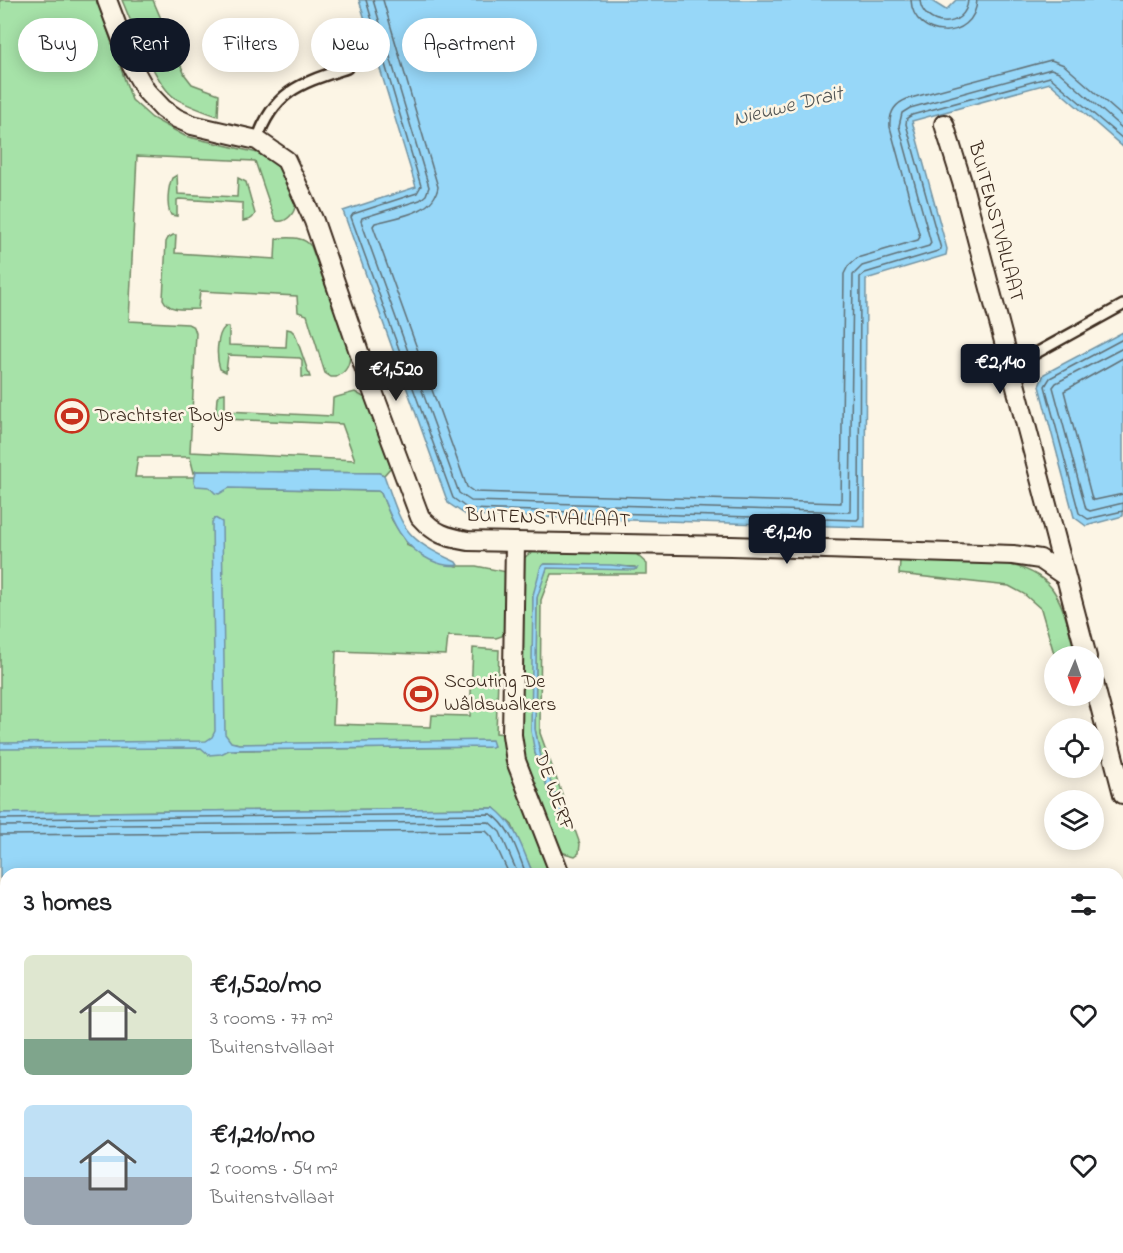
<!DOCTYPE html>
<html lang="en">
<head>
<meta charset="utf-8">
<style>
	:root { --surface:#fff; --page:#f2f2f2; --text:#202124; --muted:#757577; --accent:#111827 }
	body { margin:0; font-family:"Indie Flower",sans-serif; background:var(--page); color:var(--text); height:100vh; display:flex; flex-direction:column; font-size:22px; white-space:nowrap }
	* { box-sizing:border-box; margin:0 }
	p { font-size:20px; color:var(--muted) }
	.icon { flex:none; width:33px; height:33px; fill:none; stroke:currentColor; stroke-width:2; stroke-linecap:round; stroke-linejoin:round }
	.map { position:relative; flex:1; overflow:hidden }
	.panel { position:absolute; left:0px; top:868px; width:1124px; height:386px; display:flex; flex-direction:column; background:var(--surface); border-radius:18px 18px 0 0; box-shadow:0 3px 15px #0003 }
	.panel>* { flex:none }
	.top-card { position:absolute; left:18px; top:18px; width:600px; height:54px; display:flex; gap:12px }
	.needle { width:39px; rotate:182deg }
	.buttons { position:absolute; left:1044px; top:646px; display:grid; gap:12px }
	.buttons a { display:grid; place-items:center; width:60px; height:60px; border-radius:50%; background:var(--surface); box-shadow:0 3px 15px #0003; font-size:30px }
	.price { position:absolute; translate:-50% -51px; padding:0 14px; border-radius:6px; background:var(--accent); color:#fff; font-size:20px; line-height:39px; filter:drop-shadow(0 2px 3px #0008) }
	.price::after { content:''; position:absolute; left:50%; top:36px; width:18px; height:14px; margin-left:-9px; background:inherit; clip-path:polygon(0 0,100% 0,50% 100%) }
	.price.current { background:#222; color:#fff }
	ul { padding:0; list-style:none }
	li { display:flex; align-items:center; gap:18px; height:150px; padding:0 24px }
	li span { display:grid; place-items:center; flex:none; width:168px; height:120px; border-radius:9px; color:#555 }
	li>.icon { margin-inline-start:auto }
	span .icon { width:72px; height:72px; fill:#fffc; stroke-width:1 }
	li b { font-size:26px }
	h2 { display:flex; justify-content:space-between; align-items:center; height:72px; padding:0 24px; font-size:26px }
	.pill { padding:0 21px; border-radius:27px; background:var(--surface); box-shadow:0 3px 15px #0003; font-size:21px; line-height:54px }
	.pill.current { background:var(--accent); color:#fff }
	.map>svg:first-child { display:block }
	.green { fill:#a6e2a8; stroke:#708663; stroke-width:1.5; fill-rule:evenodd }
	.water { fill:#97d7f8; stroke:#7292a1; stroke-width:1.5 }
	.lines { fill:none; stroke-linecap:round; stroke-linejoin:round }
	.shore { stroke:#606f75; stroke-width:1.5 }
	.lane-casing { stroke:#3b2a1e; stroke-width:14 }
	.street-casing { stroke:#3b2a1e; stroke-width:22 }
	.lane { stroke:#fcf5e5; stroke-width:9 }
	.street { stroke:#fcf5e5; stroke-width:18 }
	.labels { text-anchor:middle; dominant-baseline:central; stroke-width:5; stroke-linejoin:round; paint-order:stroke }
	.street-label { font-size:20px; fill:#3b2a1e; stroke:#fcf5e5 }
	.poi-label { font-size:20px; fill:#3b2a1e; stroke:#fcf5e5; text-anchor:start }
	.water-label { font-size:21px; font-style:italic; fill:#525554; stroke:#fcf5e5 }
</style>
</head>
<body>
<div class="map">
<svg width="1123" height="1253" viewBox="0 0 1123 1253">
	<rect width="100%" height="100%" fill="#fcf5e5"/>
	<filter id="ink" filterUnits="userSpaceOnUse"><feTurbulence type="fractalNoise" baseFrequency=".0167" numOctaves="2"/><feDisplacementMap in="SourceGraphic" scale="12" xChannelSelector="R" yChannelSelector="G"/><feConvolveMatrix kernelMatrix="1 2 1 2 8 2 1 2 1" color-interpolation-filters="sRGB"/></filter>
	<g filter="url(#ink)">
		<g class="green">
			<path d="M0,0h97l35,100 20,18 33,18 73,17c7,4 14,8 20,14 4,6 16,28 17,36 1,10 -9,20 -18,18l-3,-4 -19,-56 -118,-5 -8,165 59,3 6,3 2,6 -6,119 165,8 -13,-36 -118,-5 -8,-8 1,-13 3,-4 5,-1v18l107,5 1,-18 22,-6 12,7 24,68 -7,8 -5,-2 -183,-2 -2,2 -4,-16h-52l-3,20h91l2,11 150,3 3,2 11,27 16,26 48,20h20l31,6 -2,59 -3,5 -6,2 -48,-2 -2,19 -110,-4 -3,73 98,3 1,-12 38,1 3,-68 26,2 -3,83 9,1 47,140h-19l-21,-49 -18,-17 -494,5zM235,743l4,1 255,2 -3,1 -256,3z"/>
			<path d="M122,0h31l32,75 7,9 27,10 -1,22c-8,-2 -36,-13 -43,-18 -19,-12 -44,-76 -53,-98z"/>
			<path d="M177,175l1,19 59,3 1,-19 8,4 9,32c-3,6 -6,6 -12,7v-18l-64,-4 -2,1v16l-6,-1c-5,-9 -3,-28 1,-37z"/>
			<path d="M173,235h3l-1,18 100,6 1,-20 3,-1c12,0 24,-2 32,8l39,107c0,11 -3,19 -14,24h-5l-6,-4 -18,-58 -9,-3 -1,-16 -97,-5 -2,18c-13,0 -29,3 -35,-10l3,-57 2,-4z"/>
			<path d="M225,327h4v18l57,2 1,-18 4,1 4,4 15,43h-8v-17l-2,-2 -72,-3 -2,17 -6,-3c-4,-11 -4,-34 5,-42z"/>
			<path d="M537,551l99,3 11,10v10h-96l-10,26 -1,133 40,111 -1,9 -4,3 -11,-3 -7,-6 -33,-85 -5,-27 4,-176 7,-6zM545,564l90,3 1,2 -89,-1 -10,26 -2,135 6,28 22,57 1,4 -3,2 -2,-1 -24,-66 -2,-158z"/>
			<path d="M900,561c44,0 130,-11 155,32 10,16 14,38 19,56l-1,8h-18l-14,-48 -17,-15 -15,-8 -110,-12z"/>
			<path d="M0,1163h6v85h478l1,5h-485z"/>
			<path d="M1118,1227h5v26h-464l-2,-5h461z"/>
		</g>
		<g class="water">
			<path d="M359,0h571l16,10 10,-10h167v147l-73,-64 -138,38 35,128 -1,6 -80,24 -1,248 -399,-12 -18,-12 -105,-292 73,-24z"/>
			<path d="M1123,332v184l-37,10 -12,-9 -35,-131 5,-12z"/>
			<path d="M196,471l183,2 5,2c19,53 18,63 72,87l2,3c-9,2 -19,-1 -28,-5 -28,-13 -38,-39 -49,-67l-3,-2 -149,-3 -10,6 -4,-1 -6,-6 -13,-1 -2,-4z"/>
			<path d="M215,518l7,4 3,212 6,8 8,2 253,-4 2,6 -3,1 -262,3 -8,4 -12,1 -8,-7 -201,1v-6l206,-2 6,-4 3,-6 -3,-209z"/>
			<path d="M545,564l66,1 26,3 -3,2 -87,-2 -10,30 -2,131 6,28 22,57 1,4 -5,2 -24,-67 -4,-22 2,-136 8,-29z"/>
			<path d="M494,808c22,16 29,42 39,66h-527v4h-6v-65z"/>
			<rect x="0" y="1012" width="6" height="63"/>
			<rect x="0" y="1102" width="6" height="61"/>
			<path d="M484,1248h134l2,5h-135z"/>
		</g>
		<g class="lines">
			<g class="shore">
				<path d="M366,0l55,186 -4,7 -64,21 -2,3 102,281 15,11 389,11 2,-2 1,-241 5,-4 73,-22 3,-2 -35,-125 1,-6 5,-3 138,-38 73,62"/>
				<path d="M373,0l56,187 -3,8 -6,5 -58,18 -1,3 98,272 12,8 379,11 3,-237 9,-9 67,-20 2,-3 -32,-117 3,-13 8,-5 141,-39 8,3 64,57"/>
				<path d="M383,0l55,187c-4,27 -42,30 -63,36l-2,3 94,261 7,5 367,11 3,-229 4,-8 9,-8 61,-18 2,-3 -30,-110c-1,-13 4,-23 17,-28l144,-39 13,5 59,52"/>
				<path d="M911,0c2,40 64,43 66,0"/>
				<path d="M920,0c2,28 46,31 48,0"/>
				<path d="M1123,339l-73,39 -5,8 34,127 9,6 35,-8"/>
				<path d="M1123,348l-67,35 -3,4 33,122 4,2 33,-8"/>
				<path d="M1123,358l-59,33 28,108 3,1 28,-6"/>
				<path d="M0,819l491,-5c20,12 27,40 35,60"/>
				<path d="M0,826l489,-4 11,10 18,42"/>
				<path d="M0,835l486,-4 6,6 17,37"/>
			</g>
			<g class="lane-casing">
				<g id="lane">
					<path d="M257,140c17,-50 45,-57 90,-72"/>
					<path d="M1011,367l112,-62"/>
				</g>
			</g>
			<g class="street-casing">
				<g id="street">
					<path d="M107,0l25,66 14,25 17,18 13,9 16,7 65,15 29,20 28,61 55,160 51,136c15,17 26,20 48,24l263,5 282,9 27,4 25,17"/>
					<path d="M944,124l18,58 125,475"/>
					<path d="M515,543l-3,192 4,26 44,113"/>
					<path d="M1094,683l29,111"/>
					<path d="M0,945h6"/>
					<path d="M1118,1057l5,-1"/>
					<path d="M648,1248l2,5"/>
				</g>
			</g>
			<use href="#lane" class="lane"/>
			<use href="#street" class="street"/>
		</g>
	</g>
	<defs>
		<g id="stadium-ring" transform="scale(1.725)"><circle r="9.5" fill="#fcf5e5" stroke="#c8321e" stroke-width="1.5"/><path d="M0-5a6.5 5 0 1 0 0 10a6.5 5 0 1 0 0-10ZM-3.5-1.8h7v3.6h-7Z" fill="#c8321e"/></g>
	</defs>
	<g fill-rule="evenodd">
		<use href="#stadium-ring" x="72" y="416"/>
		<use href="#stadium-ring" x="421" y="694"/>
	</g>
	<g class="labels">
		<g class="street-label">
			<text transform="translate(995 222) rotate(75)">BUITENSTVALLAAT</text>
			<text transform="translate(548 519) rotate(2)">BUITENSTVALLAAT</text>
			<text transform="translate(553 792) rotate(70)">DE WERF</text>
		</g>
		<g class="poi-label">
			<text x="95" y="416">Drachtster Boys</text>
			<text x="444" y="682">Scouting De<tspan x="444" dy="23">Wâldswalkers</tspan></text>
		</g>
		<g class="water-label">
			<text transform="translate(788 107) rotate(-14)">Nieuwe Drait</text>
		</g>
	</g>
</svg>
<div class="buttons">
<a><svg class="needle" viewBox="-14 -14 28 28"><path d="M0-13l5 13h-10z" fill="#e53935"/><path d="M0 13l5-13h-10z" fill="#757577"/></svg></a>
<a><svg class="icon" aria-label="locate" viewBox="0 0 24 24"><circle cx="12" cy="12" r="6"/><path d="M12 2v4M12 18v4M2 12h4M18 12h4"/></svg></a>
<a><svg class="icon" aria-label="layers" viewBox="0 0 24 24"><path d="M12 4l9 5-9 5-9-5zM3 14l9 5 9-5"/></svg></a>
</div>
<b class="price" style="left:1000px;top:395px">€2,140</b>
<b class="price current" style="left:396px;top:402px">€1,520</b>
<b class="price" style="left:787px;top:565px">€1,210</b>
<div class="top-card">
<a class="pill">Buy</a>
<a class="pill current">Rent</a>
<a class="pill">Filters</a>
<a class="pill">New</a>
<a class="pill">Apartment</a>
</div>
<section class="panel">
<h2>3 homes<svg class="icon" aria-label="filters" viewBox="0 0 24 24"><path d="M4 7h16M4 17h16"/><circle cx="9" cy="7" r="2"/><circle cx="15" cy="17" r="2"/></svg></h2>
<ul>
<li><span style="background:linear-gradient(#dfe7d0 70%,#7fa58c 0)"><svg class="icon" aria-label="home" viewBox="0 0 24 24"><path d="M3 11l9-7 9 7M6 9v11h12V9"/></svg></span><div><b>€1,520/mo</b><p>3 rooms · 77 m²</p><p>Buitenstvallaat</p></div><svg class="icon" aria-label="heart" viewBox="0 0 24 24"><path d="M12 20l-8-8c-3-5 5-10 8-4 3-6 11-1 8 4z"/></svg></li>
<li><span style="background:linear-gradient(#bfe0f5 60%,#9aa5b1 0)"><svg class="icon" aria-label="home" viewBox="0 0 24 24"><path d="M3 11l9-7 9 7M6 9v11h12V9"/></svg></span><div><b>€1,210/mo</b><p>2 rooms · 54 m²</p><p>Buitenstvallaat</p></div><svg class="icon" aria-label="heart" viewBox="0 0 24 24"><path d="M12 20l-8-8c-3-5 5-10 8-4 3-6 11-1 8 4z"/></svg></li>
</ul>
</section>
</div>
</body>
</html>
